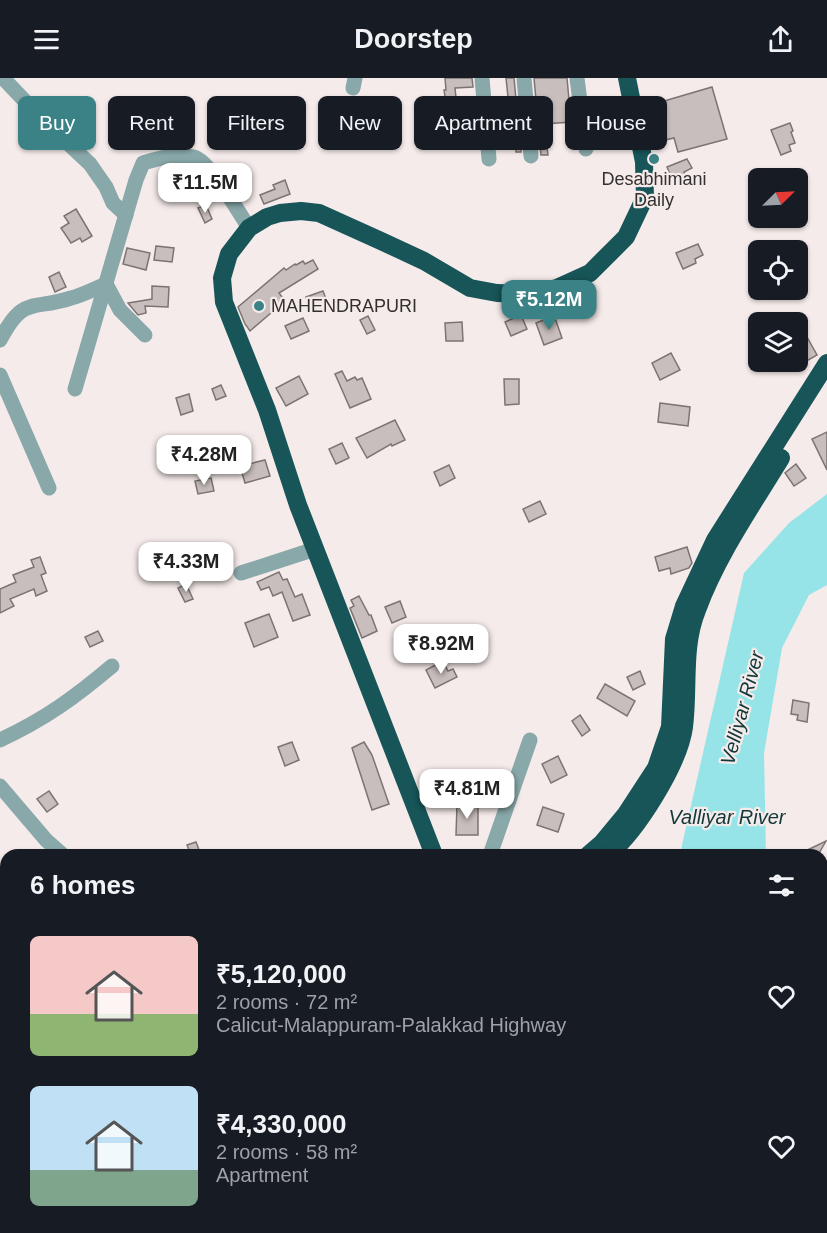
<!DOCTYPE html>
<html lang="en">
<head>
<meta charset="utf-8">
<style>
	:root { --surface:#171b24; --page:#242831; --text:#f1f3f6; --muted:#9ea1a6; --accent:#3a8285 }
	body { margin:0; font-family:Helvetica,sans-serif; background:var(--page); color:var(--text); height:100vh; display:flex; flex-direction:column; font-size:22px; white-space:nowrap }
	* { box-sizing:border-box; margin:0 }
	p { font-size:20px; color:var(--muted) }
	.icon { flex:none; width:33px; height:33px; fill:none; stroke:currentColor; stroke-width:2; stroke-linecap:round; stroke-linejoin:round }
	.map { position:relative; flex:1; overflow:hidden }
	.sheet { position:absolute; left:0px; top:771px; width:828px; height:384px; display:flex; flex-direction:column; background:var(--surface); border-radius:18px 18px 0 0; box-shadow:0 2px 4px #0004 }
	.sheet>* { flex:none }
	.hud { position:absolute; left:18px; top:18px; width:792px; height:54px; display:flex; gap:12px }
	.needle { width:39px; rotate:66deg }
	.controls { position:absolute; left:748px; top:90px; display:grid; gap:12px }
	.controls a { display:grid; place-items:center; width:60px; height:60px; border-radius:9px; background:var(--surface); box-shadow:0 2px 4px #0004; font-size:30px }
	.price { position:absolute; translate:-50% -51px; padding:0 14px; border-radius:12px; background:#fff; color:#222; font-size:20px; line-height:39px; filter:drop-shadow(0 2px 3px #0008) }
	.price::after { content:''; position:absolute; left:50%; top:36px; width:18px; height:14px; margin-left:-9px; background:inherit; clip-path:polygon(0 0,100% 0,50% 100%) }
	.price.current { background:var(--accent); color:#fff }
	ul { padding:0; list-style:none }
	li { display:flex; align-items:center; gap:18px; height:150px; padding:0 30px }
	li span { display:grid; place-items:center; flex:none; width:168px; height:120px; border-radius:9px; color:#555 }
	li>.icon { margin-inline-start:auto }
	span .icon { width:72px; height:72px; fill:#fffc; stroke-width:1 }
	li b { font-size:26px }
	h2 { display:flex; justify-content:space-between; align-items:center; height:72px; padding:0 30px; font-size:26px }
	.pill { padding:0 21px; border-radius:9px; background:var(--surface); box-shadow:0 2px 4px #0004; font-size:21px; line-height:54px }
	.pill.current { background:var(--accent); color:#fff }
	header { display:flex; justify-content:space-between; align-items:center; height:78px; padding:0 30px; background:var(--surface); font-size:27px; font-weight:600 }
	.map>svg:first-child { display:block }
	.water { fill:#96e4e7 }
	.building { fill:#c8bebd; stroke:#7c7472; stroke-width:1.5 }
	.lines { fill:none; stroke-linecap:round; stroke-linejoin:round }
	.minor { stroke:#89a8a9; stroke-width:15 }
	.highway { stroke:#175558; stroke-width:18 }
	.poi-dot { fill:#3a8285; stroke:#f5ebea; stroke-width:2 }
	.labels { text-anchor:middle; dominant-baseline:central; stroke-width:4.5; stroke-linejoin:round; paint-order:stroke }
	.poi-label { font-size:18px; fill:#33302f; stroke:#f5ebea }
	.water-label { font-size:20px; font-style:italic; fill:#12383a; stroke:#f5ebea }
</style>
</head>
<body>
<header><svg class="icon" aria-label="menu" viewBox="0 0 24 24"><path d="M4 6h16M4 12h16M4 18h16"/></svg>Doorstep<svg class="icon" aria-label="share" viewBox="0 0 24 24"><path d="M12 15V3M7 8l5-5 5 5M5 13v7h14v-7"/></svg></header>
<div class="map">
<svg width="827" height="1155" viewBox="0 0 827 1155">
	<rect width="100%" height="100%" fill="#f5ebea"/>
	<g class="water">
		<path d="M827,416v91l-18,10 -27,53 -18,105 2,102h-85l1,-10 62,-272 45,-50z"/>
		<path d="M611,1149h89l-2,6h-89z"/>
	</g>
	<g class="building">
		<path d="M445,0h27l1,9 -18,1 5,50 -8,1 -8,-49h2z"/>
		<path d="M506,0h8l7,74h-5l-2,-19 -17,2 -2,-17 15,-2z"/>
		<path d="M534,0h33l4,44 -27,2 4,31h-7z"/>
		<path d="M712,9l15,52 -49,13 -4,-14 -18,4 -9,-36z"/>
		<path d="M327,27l37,10 -7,26 -37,-9z"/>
		<path d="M251,32l25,4 -3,22 -25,-4z"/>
		<path d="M159,36l5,9 -19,10 -5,-9z"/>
		<path d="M84,37l8,16 -15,7 -15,-13z"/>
		<path d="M790,45l3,8 -2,1 4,11 -6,2 2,6 -10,4 -10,-25z"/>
		<path d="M687,81l5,9 -8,4 3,6 -13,6 -7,-17z"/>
		<path d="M285,102l5,14 -26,10 -4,-9 15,-6 -2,-4z"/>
		<path d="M206,127l6,14 -7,4 -7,-15z"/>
		<path d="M76,131l16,27 -10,6 -2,-4 -9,5 -10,-15 8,-5 -5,-7z"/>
		<path d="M698,166l5,11 -8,4 1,4 -13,6 -7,-16z"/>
		<path d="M156,168l18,2 -2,14 -18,-2z"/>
		<path d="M127,170l23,5 -4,17 -23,-6z"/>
		<path d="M313,182l5,9 -39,24 6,8 -35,30 -5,-7 -7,-17 46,-39 2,2 9,-6 1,1 7,-4 2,3z"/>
		<path d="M59,194l7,15 -11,5 -6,-15z"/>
		<path d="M152,208l17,1 -1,20 -23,-1 1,7 -8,2 -10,-12 24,-4z"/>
		<path d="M323,213l5,13 -17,6 -5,-13z"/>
		<path d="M521,237l6,14 -16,7 -6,-14z"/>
		<path d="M368,238l7,14 -8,4 -7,-14z"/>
		<path d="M303,240l6,13 -18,8 -6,-13z"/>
		<path d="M549,240l1,1 5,-1 7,20 -18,7 -8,-22z"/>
		<path d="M462,244l1,19h-17l-1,-18z"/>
		<path d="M807,259l10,18 -19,11v-24z"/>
		<path d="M671,275l9,17 -20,10 -8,-17z"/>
		<path d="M342,293l5,10 8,-4 2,3 5,-2 9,21 -21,9 -15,-34z"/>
		<path d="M299,298l9,18 -22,12 -10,-18z"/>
		<path d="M504,301h15v25l-14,1z"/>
		<path d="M221,307l5,11 -10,4 -4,-11z"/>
		<path d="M189,316l4,17 -12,4 -5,-17z"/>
		<path d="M660,325l30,4 -2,19 -30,-4z"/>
		<path d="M395,342l10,20 -13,6 -1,-2 -24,14 -11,-20z"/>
		<path d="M827,354v38l-15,-31z"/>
		<path d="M342,365l7,15 -13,6 -7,-15z"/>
		<path d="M240,370l6,14 -11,5 -6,-15z"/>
		<path d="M265,382l5,16 -25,7 -5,-17z"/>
		<path d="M796,386l10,14 -12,8 -9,-13z"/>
		<path d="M449,387l6,13 -15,8 -6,-14z"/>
		<path d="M211,400l3,13 -16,3 -3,-13z"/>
		<path d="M540,423l6,13 -17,8 -6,-13z"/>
		<path d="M687,469l5,16 -3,5 -18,6 -1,-6 -11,3 -4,-14z"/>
		<path d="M40,479l6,16 -5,2 6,16 -11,5 -2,-7 -24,10 4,7 -14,7v-24l16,-7 -3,-7 21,-8 -3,-7z"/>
		<path d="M279,494l4,8 4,-1 8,18 7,-3 8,21 -17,6 -11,-29 -9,4 -4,-9 -8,3 -4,-8z"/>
		<path d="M186,506l7,15 -8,3 -7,-14z"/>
		<path d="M359,518l10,19h2l6,16 -15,7 -12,-30 4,-2 -3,-6z"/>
		<path d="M400,523l6,16 -14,6 -7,-16z"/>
		<path d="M269,536l9,23 -24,10 -9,-24z"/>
		<path d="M98,553l5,10 -13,6 -5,-10z"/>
		<path d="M443,583l5,10 5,-2 4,8 -22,11 -9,-18z"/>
		<path d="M640,593l5,13 -12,6 -6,-13z"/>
		<path d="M605,606l30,17 -8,15 -30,-18z"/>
		<path d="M793,622l16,3 -2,19 -10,-2 1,-5 -7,-1z"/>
		<path d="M580,637l10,15 -8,6 -10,-15z"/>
		<path d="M292,664l7,18 -14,6 -7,-19z"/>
		<path d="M364,664l8,13 17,49 -17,6 -20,-62z"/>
		<path d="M558,678l9,19 -16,8 -9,-19z"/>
		<path d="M49,713l9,13 -11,8 -10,-13z"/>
		<path d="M457,727l21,1v29h-22z"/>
		<path d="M543,729l21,7 -6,18 -21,-7z"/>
		<path d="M826,763l-8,14h-21z"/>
		<path d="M196,764l5,13h-10l-4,-10z"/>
	</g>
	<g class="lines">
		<g class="minor">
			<path d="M3,0l39,41 48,45 16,23 7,16 13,12"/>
			<path d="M482,0l7,81"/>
			<path d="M524,0l7,78"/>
			<path d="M577,0l9,71"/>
			<path d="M353,10l2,-10"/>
			<path d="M0,262c24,-45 31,-29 71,-42 12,-3 23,-9 35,-14l14,26 25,25"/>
			<path d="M0,297l49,113"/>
			<path d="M75,311l61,-209 7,-17c17,-5 33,-10 51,-6 16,4 45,56 55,71"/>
			<path d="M241,495l74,-24"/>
			<path d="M0,662c45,-21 74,-42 112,-74"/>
			<path d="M0,708l46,54 17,15"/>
			<path d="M490,777l40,-115"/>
		</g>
		<g class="highway">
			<path d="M434,777l-136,-350 -31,-95 -43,-108 -2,-24 7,-24 20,-26 18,-11 13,-4 21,-2 18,2 62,28 43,20 46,27 27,5 30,1 30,-6 33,-15 36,-36 19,-40 -1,-35 -17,-84"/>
			<path d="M588,777l14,-12 24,-29 30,-46 14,-41 4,-88 10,-33 31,-66 112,-177"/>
			<path d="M608,777c29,-24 71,-91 76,-128 5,-39 -2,-80 13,-117 20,-54 54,-103 84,-152"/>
			<path d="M381,1155l1,-6"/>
		</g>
	</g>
	<g class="poi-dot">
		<circle cx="654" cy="81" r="6"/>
		<circle cx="259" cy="228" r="6"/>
	</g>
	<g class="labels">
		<g class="poi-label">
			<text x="654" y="101">Desabhimani<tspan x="654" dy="21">Daily</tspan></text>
			<text x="271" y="228" text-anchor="start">MAHENDRAPURI</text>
		</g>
		<g class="water-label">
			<text transform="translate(742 630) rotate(-75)">Velliyar River</text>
			<text x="727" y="739">Valliyar River</text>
		</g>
	</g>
</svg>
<div class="controls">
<a><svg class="needle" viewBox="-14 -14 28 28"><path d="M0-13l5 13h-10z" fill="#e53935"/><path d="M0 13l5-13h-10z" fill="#9ea1a6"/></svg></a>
<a><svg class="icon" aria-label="locate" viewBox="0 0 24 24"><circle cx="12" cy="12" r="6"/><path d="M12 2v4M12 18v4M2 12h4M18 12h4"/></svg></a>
<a><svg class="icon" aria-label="layers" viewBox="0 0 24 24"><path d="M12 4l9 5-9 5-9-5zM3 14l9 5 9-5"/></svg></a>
</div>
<b class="price" style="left:205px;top:136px">₹11.5M</b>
<b class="price current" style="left:549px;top:253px">₹5.12M</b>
<b class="price" style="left:204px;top:408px">₹4.28M</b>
<b class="price" style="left:186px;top:515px">₹4.33M</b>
<b class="price" style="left:441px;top:597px">₹8.92M</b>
<b class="price" style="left:467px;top:742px">₹4.81M</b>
<div class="hud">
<a class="pill current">Buy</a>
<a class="pill">Rent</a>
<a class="pill">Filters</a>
<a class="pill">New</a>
<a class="pill">Apartment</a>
<a class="pill">House</a>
</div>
<section class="sheet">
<h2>6 homes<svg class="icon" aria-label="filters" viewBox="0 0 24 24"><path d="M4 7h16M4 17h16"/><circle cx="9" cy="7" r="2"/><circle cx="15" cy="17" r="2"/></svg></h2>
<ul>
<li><span style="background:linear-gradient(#f6c9c9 65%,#8fb573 0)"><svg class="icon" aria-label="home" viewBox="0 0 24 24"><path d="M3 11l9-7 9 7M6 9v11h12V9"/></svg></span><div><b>₹5,120,000</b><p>2 rooms · 72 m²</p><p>Calicut-Malappuram-Palakkad Highway</p></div><svg class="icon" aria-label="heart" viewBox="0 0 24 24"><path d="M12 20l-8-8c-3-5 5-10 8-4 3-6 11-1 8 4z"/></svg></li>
<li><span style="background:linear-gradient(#bfe0f5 70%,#7fa58c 0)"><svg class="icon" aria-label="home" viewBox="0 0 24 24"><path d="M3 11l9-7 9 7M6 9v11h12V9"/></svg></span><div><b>₹4,330,000</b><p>2 rooms · 58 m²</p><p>Apartment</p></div><svg class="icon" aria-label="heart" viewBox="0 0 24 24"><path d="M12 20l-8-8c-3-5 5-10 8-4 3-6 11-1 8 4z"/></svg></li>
</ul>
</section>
</div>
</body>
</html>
